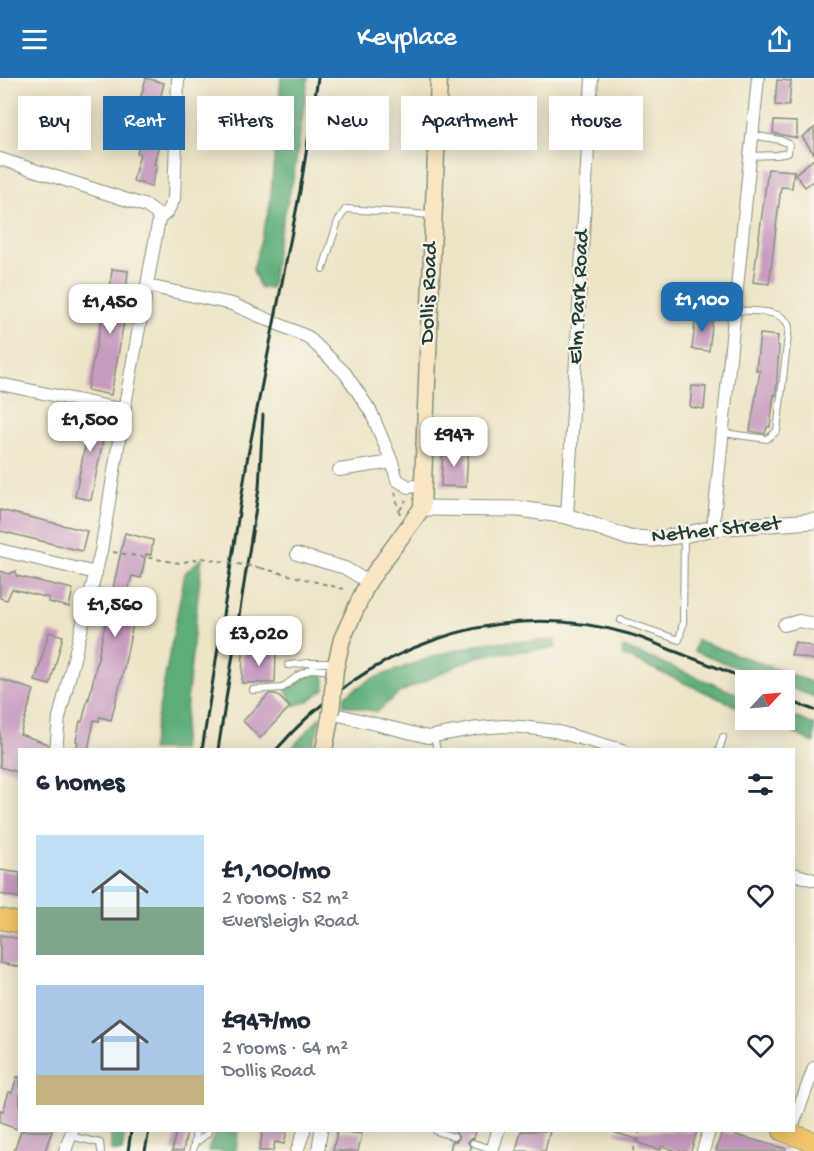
<!DOCTYPE html>
<html lang="en">
<head>
<meta charset="utf-8">
<style>
	:root { --surface:#fff; --page:#f6f6f7; --text:#1f2937; --muted:#747a83; --accent:#1f6fb2 }
	body { margin:0; font-family:"Gochi Hand",sans-serif; background:var(--page); color:var(--text); height:100vh; display:flex; flex-direction:column; font-size:22px; white-space:nowrap }
	* { box-sizing:border-box; margin:0 }
	p { font-size:20px; color:var(--muted) }
	.icon { flex:none; width:33px; height:33px; fill:none; stroke:currentColor; stroke-width:2; stroke-linecap:round; stroke-linejoin:round }
	.map { position:relative; flex:1; overflow:hidden }
	.details { position:absolute; left:18px; top:670px; width:777px; height:384px; display:flex; flex-direction:column; background:var(--surface); border-radius:0px; box-shadow:0 3px 15px #0003 }
	.details>* { flex:none }
	.banner { position:absolute; left:18px; top:18px; width:778px; height:54px; display:flex; gap:12px }
	.needle { width:39px; rotate:64deg }
	.buttons { position:absolute; left:735px; top:592px; display:grid; gap:12px }
	.buttons a { display:grid; place-items:center; width:60px; height:60px; border-radius:0px; background:var(--surface); box-shadow:0 3px 15px #0003; font-size:30px }
	.price { position:absolute; translate:-50% -51px; padding:0 14px; border-radius:12px; background:#fff; color:#222; font-size:20px; line-height:39px; filter:drop-shadow(0 2px 3px #0008) }
	.price::after { content:''; position:absolute; left:50%; top:36px; width:18px; height:14px; margin-left:-9px; background:inherit; clip-path:polygon(0 0,100% 0,50% 100%) }
	.price.active { background:var(--accent); color:#fff }
	ul { padding:0; list-style:none }
	li { display:flex; align-items:center; gap:18px; height:150px; padding:0 18px }
	li span { display:grid; place-items:center; flex:none; width:168px; height:120px; border-radius:0px; color:#555 }
	li>.icon { margin-inline-start:auto }
	span .icon { width:72px; height:72px; fill:#fffc; stroke-width:1 }
	li b { font-size:26px }
	h2 { display:flex; justify-content:space-between; align-items:center; height:72px; padding:0 18px; font-size:26px }
	.chip { padding:0 21px; border-radius:0px; background:var(--surface); box-shadow:0 3px 15px #0003; font-size:21px; line-height:54px }
	.chip.active { background:var(--accent); color:#fff }
	header { display:flex; justify-content:space-between; align-items:center; height:78px; padding:0 18px; background:var(--accent); color:#fff; font-size:27px; font-weight:600 }
	.map>svg:first-child { display:block }
	.forest { fill:#5dad7a; stroke:#3e7557; stroke-width:1.5 }
	.building { fill:#c79ac0 }
	.lines { fill:none; stroke-linecap:round; stroke-linejoin:round }
	.service-casing { stroke:#86917e; stroke-width:8 }
	.minor-casing { stroke:#86917e; stroke-width:14 }
	.tertiary-casing { stroke:#86917e; stroke-width:17 }
	.secondary-casing { stroke:#86917e; stroke-width:19 }
	.primary-casing { stroke:#86917e; stroke-width:22 }
	.path { stroke:#86917e; stroke-width:2; stroke-dasharray:4.5 4.5; stroke-linecap:butt }
	.service { stroke:#fff; stroke-width:6 }
	.minor { stroke:#fff; stroke-width:12 }
	.tertiary { stroke:#fff; stroke-width:15 }
	.secondary { stroke:#f9e7c3; stroke-width:16 }
	.primary { stroke:#f0c469; stroke-width:20 }
	.rail { stroke:#1f3d34; stroke-width:3 }
	.secondary-bridge-casing { stroke:#86917e; stroke-width:19; stroke-linecap:butt }
	.path-bridge { stroke:#86917e; stroke-width:2; stroke-dasharray:4.5 4.5; stroke-linecap:butt }
	.secondary-bridge { stroke:#f9e7c3; stroke-width:16 }
	.labels { text-anchor:middle; dominant-baseline:central; stroke-width:4.5; stroke-linejoin:round; paint-order:stroke }
	.street-label { font-size:22px; fill:#1f3d34; stroke:#f7f3e8 }
</style>
</head>
<body>
<header><svg class="icon" aria-label="menu" viewBox="0 0 24 24"><path d="M4 6h16M4 12h16M4 18h16"/></svg>Keyplace<svg class="icon" aria-label="share" viewBox="0 0 24 24"><path d="M12 15V3M7 8l5-5 5 5M5 13v7h14v-7"/></svg></header>
<div class="map">
<svg width="814" height="1073" viewBox="0 0 814 1073">
	<rect width="100%" height="100%" fill="#f7f3e8"/>
	<filter id="ink" filterUnits="userSpaceOnUse"><feTurbulence type="fractalNoise" baseFrequency=".0167" numOctaves="2"/><feDisplacementMap in="SourceGraphic" scale="12" xChannelSelector="R" yChannelSelector="G"/><feConvolveMatrix kernelMatrix="1 2 1 2 8 2 1 2 1" color-interpolation-filters="sRGB"/></filter>
	<filter id="wash" filterUnits="userSpaceOnUse"><feTurbulence type="fractalNoise" baseFrequency=".008" numOctaves="4" result="noise"/><feDisplacementMap in="SourceGraphic" scale="24" xChannelSelector="R" yChannelSelector="G"/><feGaussianBlur stdDeviation="1.35" result="paint"/><feColorMatrix in="noise" values="0 0 0 0 0 0 0 0 0 0 0 0 0 0 0 0 0 1.4 0 .05"/><feComposite in="paint" operator="in"/></filter>
	<g filter="url(#wash)">
		<rect width="100%" height="100%" fill="#eee5c8"/>
		<g class="forest">
			<path d="M281,0h27l-14,97 -17,69 -5,44h-12l-7,-18 17,-65z"/>
			<path d="M202,480l-20,192h-31l34,-177z"/>
			<path d="M555,562l1,8 -67,6 -18,5 -72,34 -22,19 -34,-7 2,-9 26,-17 70,-25 47,-12z"/>
			<path d="M697,562l117,43v14l-29,-11 -1,-5h-12l-78,-30z"/>
			<path d="M623,569l122,50v13l-123,-55z"/>
			<path d="M313,594l11,1 1,16 -17,12 -14,5 -8,-16z"/>
			<path d="M785,635l29,12v18l-48,-23h18z"/>
			<path d="M321,638l-9,34h-22z"/>
			<path d="M111,1053h14l-3,20h-11z"/>
			<path d="M215,1053h23l-2,20h-28z"/>
		</g>
		<g id="blocks">
			<g class="building">
				<path d="M146,0l18,5 -6,24 4,2 -6,26 5,1 -7,28 3,1 -6,22 -18,-6 7,-27 -3,-1 7,-26 -6,-1 7,-25 -5,-1z"/>
				<path d="M777,2l14,1 -2,25 -14,-1z"/>
				<path d="M774,43l23,1v16l-24,-5z"/>
				<path d="M814,50v26l-12,-17z"/>
				<path d="M814,81v21l-9,7 -10,-13z"/>
				<path d="M768,91l26,2 -2,17 -11,-1 -12,97 -16,-2z"/>
				<path d="M112,191l16,2 -2,22h3l-18,102 -24,-5 21,-100h2z"/>
				<path d="M696,237l17,2 -4,34 -17,-2z"/>
				<path d="M760,256l18,2 -1,9 2,1 -3,49h-2l-4,32h-3l-2,7 -15,-3 10,-60 -4,-1z"/>
				<path d="M692,308l14,1 -2,22 -14,-2z"/>
				<path d="M78,337l29,5 -16,80 -16,-3 12,-62 -13,-2z"/>
				<path d="M443,370l25,4 -2,35 -25,-1z"/>
				<path d="M0,432l87,21 -5,20 -82,-20z"/>
				<path d="M125,455l28,7 -2,15 -5,-1 -5,24 -9,-2 -5,17 12,2 -17,82 -11,43 -11,-3 -1,4 -5,-1 -6,30h-12l2,-8 -2,-1 4,-20 2,1 6,-24 1,1z"/>
				<path d="M0,493l9,3 7,-3v5l57,13 -4,18 -21,-5 1,-4 -37,-9 -5,11 -7,-2z"/>
				<path d="M49,554l14,4 -13,49 -15,-4z"/>
				<path d="M795,564l19,5v13l-23,-5z"/>
				<path d="M243,573l33,1 -1,31h-33z"/>
				<path d="M0,601l34,11 -14,44 28,10v6h-28v23l-20,-6z"/>
				<path d="M269,616h7l14,13 -30,31 -17,-17z"/>
				<path d="M0,792l20,3v25l-20,-4z"/>
				<path d="M0,857l20,4v28l-20,-4z"/>
				<path d="M17,999h3v53l-20,-7v-13l3,1 6,-19 3,1z"/>
				<path d="M21,1053h31l-7,20h-31z"/>
				<path d="M176,1053h11l-4,20h-11z"/>
				<path d="M263,1053h24l-3,13 -9,-2 -2,9h-14z"/>
				<path d="M337,1053l25,3 -4,17h-25z"/>
				<path d="M455,1053h21l-2,7 -4,1 -2,3 3,6 -1,3h-20l2,-9 5,-1 2,-3z"/>
				<path d="M521,1053h29l-5,20h-29z"/>
				<path d="M616,1053h81l-6,20h-15l-14,-5 -2,4 -22,-7 1,-3 -23,-7z"/>
				<path d="M722,1053l64,18 -1,2h-69z"/>
			</g>
		</g>
	</g>
	<g filter="url(#ink)">
		<use href="#blocks" fill-opacity="0" stroke="#86917e" stroke-width="1.5"/>
		<g class="lines">
			<g class="service-casing">
				<g id="service">
					<path d="M751,78l26,-1 11,-2 1,-9 -9,-4 -28,-5"/>
					<path d="M323,191l15,-48 8,-12 86,6"/>
					<path d="M723,355l44,6 10,-8 12,-104c-5,-19 -38,-15 -54,-17"/>
					<path d="M425,364l36,2 9,3"/>
					<path d="M621,542l58,20 4,-17 1,-88"/>
					<path d="M288,587l20,-2h27"/>
					<path d="M253,612l29,-2 17,-13 13,-6 22,2"/>
					<path d="M434,659l3,13"/>
					<path d="M719,672l4,-13"/>
					<path d="M436,1053l18,6"/>
					<path d="M70,1058l30,7 1,8"/>
					<path d="M195,1065l12,-9 1,-3"/>
					<path d="M473,1065l19,6"/>
					<path d="M193,1073l3,-20"/>
				</g>
			</g>
			<g class="minor-casing">
				<g id="minor">
					<path d="M0,81l146,47 10,7 3,6"/>
					<path d="M148,208l84,18 76,33 37,36 26,39 21,50 5,18 12,7 14,-2"/>
					<path d="M0,306l124,26"/>
					<path d="M339,392l53,-8"/>
					<path d="M567,438l25,-438"/>
					<path d="M713,450l45,-450"/>
					<path d="M0,472l96,23"/>
					<path d="M297,476l48,14 23,14"/>
					<path d="M784,547l15,-4 15,3"/>
					<path d="M331,635l97,24 50,-9 26,-2 17,1 34,4 67,19"/>
					<path d="M56,672l3,-32 42,-167 23,-141 35,-191 8,-7 7,-13 4,-121"/>
					<path d="M794,796l20,6"/>
					<path d="M794,1044l20,-54"/>
					<path d="M65,1073l7,-20"/>
					<path d="M297,1073l7,-20"/>
					<path d="M318,1073l3,-20"/>
					<path d="M492,1073l6,-20"/>
					<path d="M703,1073l6,-20"/>
				</g>
			</g>
			<g class="tertiary-casing">
				<path id="tertiary" d="M422,430l98,1 47,7 62,22 24,1 31,-4 29,-7 101,-7"/>
			</g>
			<g class="secondary-casing">
				<g id="secondary">
					<path d="M335,591l7,-30 26,-57 54,-74 17,-430"/>
					<path d="M324,672l7,-37"/>
				</g>
			</g>
			<g class="primary-casing">
				<g id="primary">
					<path d="M0,841l20,4"/>
					<path d="M783,1053l31,11"/>
				</g>
			</g>
			<g class="path">
				<path d="M395,414l5,23"/>
				<path d="M400,432l6,-10"/>
				<path d="M113,474l67,11 22,-5"/>
				<path d="M261,490l87,22"/>
				<path d="M633,1073l7,-20"/>
			</g>
			<use href="#service" class="service"/>
			<use href="#minor" class="minor"/>
			<use href="#tertiary" class="tertiary"/>
			<use href="#secondary" class="secondary"/>
			<use href="#primary" class="primary"/>
			<g class="rail">
				<path d="M784,621l30,11"/>
				<path d="M202,672l46,-295 52,-264 18,-113"/>
				<path d="M218,672l41,-262 4,-73"/>
				<path d="M276,672c88,-102 220,-154 353,-116 14,4 28,10 42,16 27,10 54,21 81,31"/>
				<path d="M128,1073l3,-20"/>
				<path d="M145,1073l4,-20"/>
			</g>
			<g class="secondary-bridge-casing">
				<path id="secondary-bridge" d="M331,635l4,-44"/>
			</g>
			<path class="path-bridge" d="M202,480l59,10"/>
			<use href="#secondary-bridge" class="secondary-bridge"/>
		</g>
	</g>
	<g class="labels">
		<g class="street-label">
			<text transform="translate(430 215) rotate(-88)">Dollis Road</text>
			<text transform="translate(580 219) rotate(-87)">Elm Park Road</text>
			<text transform="translate(716 453) rotate(-6)">Nether Street</text>
		</g>
	</g>
</svg>
<div class="buttons">
<a><svg class="needle" viewBox="-14 -14 28 28"><path d="M0-13l5 13h-10z" fill="#e53935"/><path d="M0 13l5-13h-10z" fill="#747a83"/></svg></a>
</div>
<b class="price active" style="left:702px;top:255px">£1,100</b>
<b class="price" style="left:110px;top:257px">£1,450</b>
<b class="price" style="left:90px;top:375px">£1,500</b>
<b class="price" style="left:454px;top:390px">£947</b>
<b class="price" style="left:115px;top:560px">£1,560</b>
<b class="price" style="left:259px;top:589px">£3,020</b>
<div class="banner">
<a class="chip">Buy</a>
<a class="chip active">Rent</a>
<a class="chip">Filters</a>
<a class="chip">New</a>
<a class="chip">Apartment</a>
<a class="chip">House</a>
</div>
<section class="details">
<h2>6 homes<svg class="icon" aria-label="filters" viewBox="0 0 24 24"><path d="M4 7h16M4 17h16"/><circle cx="9" cy="7" r="2"/><circle cx="15" cy="17" r="2"/></svg></h2>
<ul>
<li><span style="background:linear-gradient(#bfe0f5 60%,#7fa58c 0)"><svg class="icon" aria-label="home" viewBox="0 0 24 24"><path d="M3 11l9-7 9 7M6 9v11h12V9"/></svg></span><div><b>£1,100/mo</b><p>2 rooms · 52 m²</p><p>Eversleigh Road</p></div><svg class="icon" aria-label="heart" viewBox="0 0 24 24"><path d="M12 20l-8-8c-3-5 5-10 8-4 3-6 11-1 8 4z"/></svg></li>
<li><span style="background:linear-gradient(#a9c7e8 75%,#c2b280 0)"><svg class="icon" aria-label="home" viewBox="0 0 24 24"><path d="M3 11l9-7 9 7M6 9v11h12V9"/></svg></span><div><b>£947/mo</b><p>2 rooms · 64 m²</p><p>Dollis Road</p></div><svg class="icon" aria-label="heart" viewBox="0 0 24 24"><path d="M12 20l-8-8c-3-5 5-10 8-4 3-6 11-1 8 4z"/></svg></li>
</ul>
</section>
</div>
</body>
</html>
